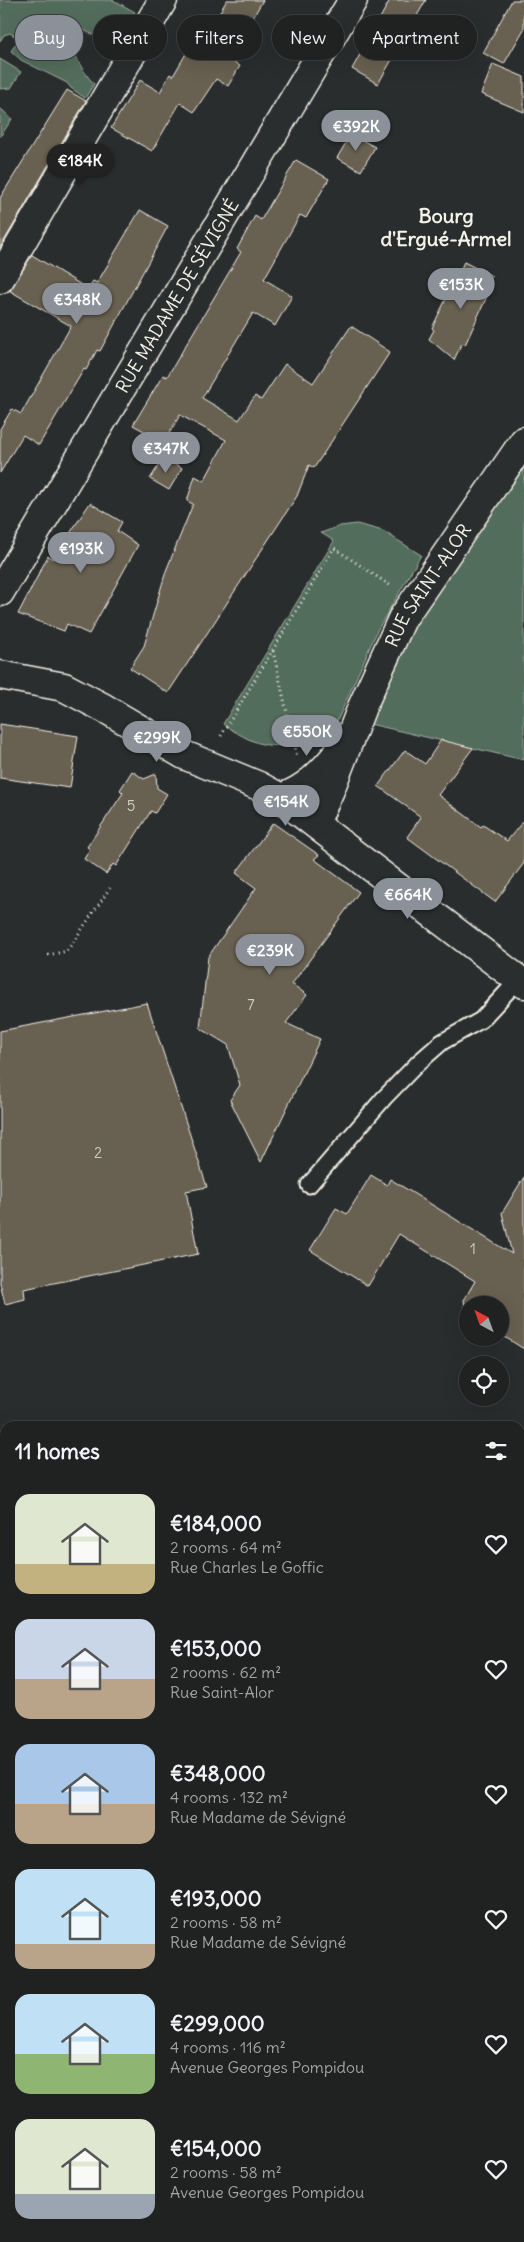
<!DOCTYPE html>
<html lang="en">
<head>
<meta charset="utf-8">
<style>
	:root { --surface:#202222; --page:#2d2f2f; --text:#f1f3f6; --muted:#a2a4a5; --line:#3d3f40; --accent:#8c9099 }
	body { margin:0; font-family:Delius,sans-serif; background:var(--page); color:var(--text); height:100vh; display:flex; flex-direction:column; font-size:19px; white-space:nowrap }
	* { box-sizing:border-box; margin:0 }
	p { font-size:16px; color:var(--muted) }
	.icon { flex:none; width:28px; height:28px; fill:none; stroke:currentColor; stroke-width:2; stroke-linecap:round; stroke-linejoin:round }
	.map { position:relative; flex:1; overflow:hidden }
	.details { position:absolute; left:0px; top:1421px; width:525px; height:821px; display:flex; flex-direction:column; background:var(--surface); border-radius:15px 15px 0 0; box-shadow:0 5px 20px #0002,0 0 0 1px var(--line) }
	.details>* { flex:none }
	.hud { position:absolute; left:15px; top:15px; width:495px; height:45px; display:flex; gap:10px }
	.needle { width:32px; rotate:319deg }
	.tools { position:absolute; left:459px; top:1296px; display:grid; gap:10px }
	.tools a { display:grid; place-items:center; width:50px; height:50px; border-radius:50%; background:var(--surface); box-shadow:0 5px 20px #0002,0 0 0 1px var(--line); font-size:25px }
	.price { position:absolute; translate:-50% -42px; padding:0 11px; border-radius:18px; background:var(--accent); color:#fff; font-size:16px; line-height:32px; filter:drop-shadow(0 1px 2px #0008) }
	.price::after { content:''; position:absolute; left:50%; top:30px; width:15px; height:11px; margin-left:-8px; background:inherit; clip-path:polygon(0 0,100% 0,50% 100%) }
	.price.on { background:#222; color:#fff }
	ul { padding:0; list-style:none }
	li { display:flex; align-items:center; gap:15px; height:125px; padding:0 15px }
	li span { display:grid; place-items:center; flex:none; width:140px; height:100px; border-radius:15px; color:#555 }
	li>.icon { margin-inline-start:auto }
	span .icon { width:60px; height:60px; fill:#fffc; stroke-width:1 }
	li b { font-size:21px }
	h2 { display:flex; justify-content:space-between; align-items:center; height:60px; padding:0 15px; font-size:21px }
	.tag { padding:0 18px; border-radius:22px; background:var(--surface); box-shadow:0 5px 20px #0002,0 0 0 1px var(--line); font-size:18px; line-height:45px }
	.tag.on { background:var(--accent); color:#fff }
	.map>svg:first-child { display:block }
	.green { fill:#526d5c; stroke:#a3afa2 }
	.building { fill:#686151; stroke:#f4f1e8 }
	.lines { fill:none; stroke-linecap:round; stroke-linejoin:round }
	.service-casing { stroke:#f4f1e8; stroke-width:19 }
	.minor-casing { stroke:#f4f1e8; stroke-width:31 }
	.tertiary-casing { stroke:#f4f1e8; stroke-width:31 }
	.primary-casing { stroke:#f4f1e8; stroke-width:31 }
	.path { stroke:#f4f1e8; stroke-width:3; stroke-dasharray:1 4; stroke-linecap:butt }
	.service { stroke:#2a2d2e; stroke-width:15 }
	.minor { stroke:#2a2d2e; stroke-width:28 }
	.tertiary { stroke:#2a2d2e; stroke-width:28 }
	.primary { stroke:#746b52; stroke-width:28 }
	.labels { text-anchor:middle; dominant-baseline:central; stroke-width:4; stroke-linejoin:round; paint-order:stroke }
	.number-label { font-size:15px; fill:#d1cdc2 }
	.street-label { font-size:18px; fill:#f4f1e8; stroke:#2a2d2e }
	.quarter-label { font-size:20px; font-weight:bold; fill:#f4f1e8; stroke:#2a2d2e }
</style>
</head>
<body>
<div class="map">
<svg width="524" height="2242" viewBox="0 0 524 2242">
	<rect width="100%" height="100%" fill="#2a2d2e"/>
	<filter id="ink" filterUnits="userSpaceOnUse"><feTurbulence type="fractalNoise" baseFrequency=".02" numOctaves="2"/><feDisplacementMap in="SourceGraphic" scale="10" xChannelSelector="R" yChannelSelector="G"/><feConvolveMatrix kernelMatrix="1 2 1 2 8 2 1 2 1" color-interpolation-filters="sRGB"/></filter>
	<g filter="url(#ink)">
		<g class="green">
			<path d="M0,0h113l22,12c-11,18 -19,31 -43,22 -9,-4 -13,-7 -23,-6 4,23 9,38 25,56l-9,14 -14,-10 -4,-5 -46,-23 -10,-9 8,-12 -9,-6 -6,2 -4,6z"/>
			<path d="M0,59l21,13 -10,16 -11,1z"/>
			<path d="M0,108l12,11 -12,18z"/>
			<path d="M524,466v294l-154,-36 24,-61 22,-40z"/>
			<path d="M357,524l26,7 38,24 -43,74 -44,99c-9,7 -18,9 -28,12 -36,12 -53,4 -83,-16l111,-183 -13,-8 19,-7z"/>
		</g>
		<g class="building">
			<path d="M227,0h36l-34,59 11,7 -12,20 -12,-7 -22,33 -14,-9 -28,48 -41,-23 29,-48 20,12 10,-18 3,2 18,-31 7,4z"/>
			<path d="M390,0h36l-48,84 -26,-15z"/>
			<path d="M512,0h12v29l-20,35 -21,-11z"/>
			<path d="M493,64l31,13v35l-43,-18z"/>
			<path d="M67,90l19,11 -86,147v-50z"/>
			<path d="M351,134l24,13 -14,24 -24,-13z"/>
			<path d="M296,160l33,19 -23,39 -6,-3 -36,64 28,17 -17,30 -22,-13 -51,85 37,22 16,-24 6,4 24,-36 28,19 38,-57 39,26 -76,116 -5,-3 -12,31 -129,197 -38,-25 14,-22 22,-75 27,-67 -6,-3 8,-25 9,5 22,-41 -46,-25 -16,27 -31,-17 30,-50 4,2 74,-125 -4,-3 18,-33 6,4z"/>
			<path d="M140,210l28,16 -68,125 -3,-1 -11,20 -2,-1 -45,76 -16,-10 -23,38v-44l12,-20 9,5 50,-88 -61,-35 22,-36 56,34 5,-8 4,2z"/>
			<path d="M464,262l28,14 -8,17 4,1 -23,51 -3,-2 -8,17 -25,-21 5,-9 -2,-2z"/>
			<path d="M164,457l18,11 -13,22 -19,-11z"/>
			<path d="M90,503l32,19 -5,9 21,14 -49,89 -22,-10 -3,7 -46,-17 30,-58 5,3z"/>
			<path d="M0,724l78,12 -8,52 -70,-10z"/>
			<path d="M441,740l32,8 -35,47 43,32 2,-2 24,16 17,-21v43l-29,39 -88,-65 14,-20 -43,-31 27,-36 20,14z"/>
			<path d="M132,771l12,8 12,-5 1,14 10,6 -12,19 -4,-2 -35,55 -3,-2 -7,10 -22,-15 6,-10 -3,-2 36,-54 -3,-3z"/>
			<path d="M273,823l46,32 -5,4 45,33 -67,92 15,11 -21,28 34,16 -59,123 -31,-62 10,-15 -12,-40 -28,-17 8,-71 48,-69 -20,-15z"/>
			<path d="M147,1003l60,184 -21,4 12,63 -174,35 1,10 -20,5 -5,-21v-252z"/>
			<path d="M371,1175l16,10 3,-6 122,75 -10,-41 22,-36v172l-24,-15v-29h-32l-2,9 -2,-14 11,-19 -76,-47 -31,52 -58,-36 26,-42 11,6z"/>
		</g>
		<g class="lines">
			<g class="service-casing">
				<path id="service" d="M309,1185l75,-87 34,-35 24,-21 39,-22 37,-40"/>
			</g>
			<g class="minor-casing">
				<g id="minor">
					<path id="s1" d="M0,592l353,-592"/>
					<path d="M0,675l64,12 40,21 80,47 75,31 22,12 243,186"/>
					<path d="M281,798c25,-9 41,-25 57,-45"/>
					<path id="s2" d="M315,823l15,-33 32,-83 40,-88 122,-178"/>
					<path d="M0,1977l5,1"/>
					<path d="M3,2242l2,-7"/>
				</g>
			</g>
			<g class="tertiary-casing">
				<path id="tertiary" d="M0,279l163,-279"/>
			</g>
			<g class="primary-casing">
				<g id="primary">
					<path d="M0,1469l5,3"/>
					<path d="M0,1506l5,3"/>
					<path d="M520,1728l4,1"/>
					<path d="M520,1759l4,1"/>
				</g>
			</g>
			<g class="path">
				<path d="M273,651l24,106"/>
				<path d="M221,736l113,-188 57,38"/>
				<path d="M48,955l19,-4 43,-63"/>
				<path d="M0,1538l5,3"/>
			</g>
			<use href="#service" class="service"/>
			<use href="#minor" class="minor"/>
			<use href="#tertiary" class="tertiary"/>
			<use href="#primary" class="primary"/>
		</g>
	</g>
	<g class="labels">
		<g class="number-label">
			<text x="131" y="805">5</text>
			<text x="251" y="1004">7</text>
			<text x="98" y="1152">2</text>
			<text x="473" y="1248">1</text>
		</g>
		<g class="street-label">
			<text stroke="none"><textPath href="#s1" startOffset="345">RUE MADAME DE SÉVIGNÉ</textPath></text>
			<text stroke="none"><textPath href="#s2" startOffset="264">RUE SAINT-ALOR</textPath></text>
		</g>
		<g class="quarter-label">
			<text x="446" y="215">Bourg<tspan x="446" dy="23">d'Ergué-Armel</tspan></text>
		</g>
	</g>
</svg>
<div class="tools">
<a><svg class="needle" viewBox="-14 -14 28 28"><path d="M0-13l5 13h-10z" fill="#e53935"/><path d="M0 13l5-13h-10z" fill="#a2a4a5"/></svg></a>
<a><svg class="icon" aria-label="locate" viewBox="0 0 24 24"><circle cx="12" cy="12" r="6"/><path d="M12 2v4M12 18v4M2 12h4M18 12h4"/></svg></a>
</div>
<b class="price" style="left:356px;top:152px">€392K</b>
<b class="price on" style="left:80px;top:186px">€184K</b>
<b class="price" style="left:461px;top:310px">€153K</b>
<b class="price" style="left:77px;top:325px">€348K</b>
<b class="price" style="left:166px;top:474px">€347K</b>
<b class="price" style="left:81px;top:574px">€193K</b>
<b class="price" style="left:307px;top:757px">€550K</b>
<b class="price" style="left:157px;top:763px">€299K</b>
<b class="price" style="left:286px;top:827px">€154K</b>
<b class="price" style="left:408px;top:920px">€664K</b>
<b class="price" style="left:270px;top:976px">€239K</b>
<div class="hud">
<a class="tag on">Buy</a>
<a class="tag">Rent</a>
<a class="tag">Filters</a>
<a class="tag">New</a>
<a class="tag">Apartment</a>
</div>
<section class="details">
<h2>11 homes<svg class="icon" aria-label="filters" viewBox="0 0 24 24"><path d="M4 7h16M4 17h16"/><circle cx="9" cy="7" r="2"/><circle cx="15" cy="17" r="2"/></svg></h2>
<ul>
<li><span style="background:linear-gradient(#dfe7d0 70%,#c2b280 0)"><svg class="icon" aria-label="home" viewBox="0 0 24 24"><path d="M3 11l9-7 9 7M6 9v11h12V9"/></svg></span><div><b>€184,000</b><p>2 rooms · 64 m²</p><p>Rue Charles Le Goffic</p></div><svg class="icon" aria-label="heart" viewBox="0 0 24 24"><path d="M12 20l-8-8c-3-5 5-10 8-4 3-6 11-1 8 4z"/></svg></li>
<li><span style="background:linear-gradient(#c9d6e8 60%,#b9a48a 0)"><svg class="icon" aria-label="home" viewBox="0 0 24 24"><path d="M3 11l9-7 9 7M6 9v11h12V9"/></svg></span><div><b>€153,000</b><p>2 rooms · 62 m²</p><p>Rue Saint-Alor</p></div><svg class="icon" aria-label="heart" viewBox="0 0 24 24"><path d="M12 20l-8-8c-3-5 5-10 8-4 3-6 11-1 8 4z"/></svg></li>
<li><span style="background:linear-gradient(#a9c7e8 60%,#b9a48a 0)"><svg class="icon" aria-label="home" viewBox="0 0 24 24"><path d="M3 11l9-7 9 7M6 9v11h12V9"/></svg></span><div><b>€348,000</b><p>4 rooms · 132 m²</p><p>Rue Madame de Sévigné</p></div><svg class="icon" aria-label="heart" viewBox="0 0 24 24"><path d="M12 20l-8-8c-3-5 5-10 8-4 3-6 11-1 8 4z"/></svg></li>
<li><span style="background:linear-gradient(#bfe0f5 75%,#b9a48a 0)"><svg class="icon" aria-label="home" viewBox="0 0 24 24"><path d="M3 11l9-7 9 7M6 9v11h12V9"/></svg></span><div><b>€193,000</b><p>2 rooms · 58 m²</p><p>Rue Madame de Sévigné</p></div><svg class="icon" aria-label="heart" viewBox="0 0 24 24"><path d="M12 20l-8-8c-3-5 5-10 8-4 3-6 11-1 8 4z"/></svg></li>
<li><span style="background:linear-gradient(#bfe0f5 60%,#8fb573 0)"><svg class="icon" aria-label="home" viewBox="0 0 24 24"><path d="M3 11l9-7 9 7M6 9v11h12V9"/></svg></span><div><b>€299,000</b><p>4 rooms · 116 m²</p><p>Avenue Georges Pompidou</p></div><svg class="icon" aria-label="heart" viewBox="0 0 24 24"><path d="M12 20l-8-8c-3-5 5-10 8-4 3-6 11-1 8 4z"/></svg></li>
<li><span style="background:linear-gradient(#dfe7d0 75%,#9aa5b1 0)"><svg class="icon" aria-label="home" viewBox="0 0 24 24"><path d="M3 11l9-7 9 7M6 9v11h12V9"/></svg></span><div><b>€154,000</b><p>2 rooms · 58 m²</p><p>Avenue Georges Pompidou</p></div><svg class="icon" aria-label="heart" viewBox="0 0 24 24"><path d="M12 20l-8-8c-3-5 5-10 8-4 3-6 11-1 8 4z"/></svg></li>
</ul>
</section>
</div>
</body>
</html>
